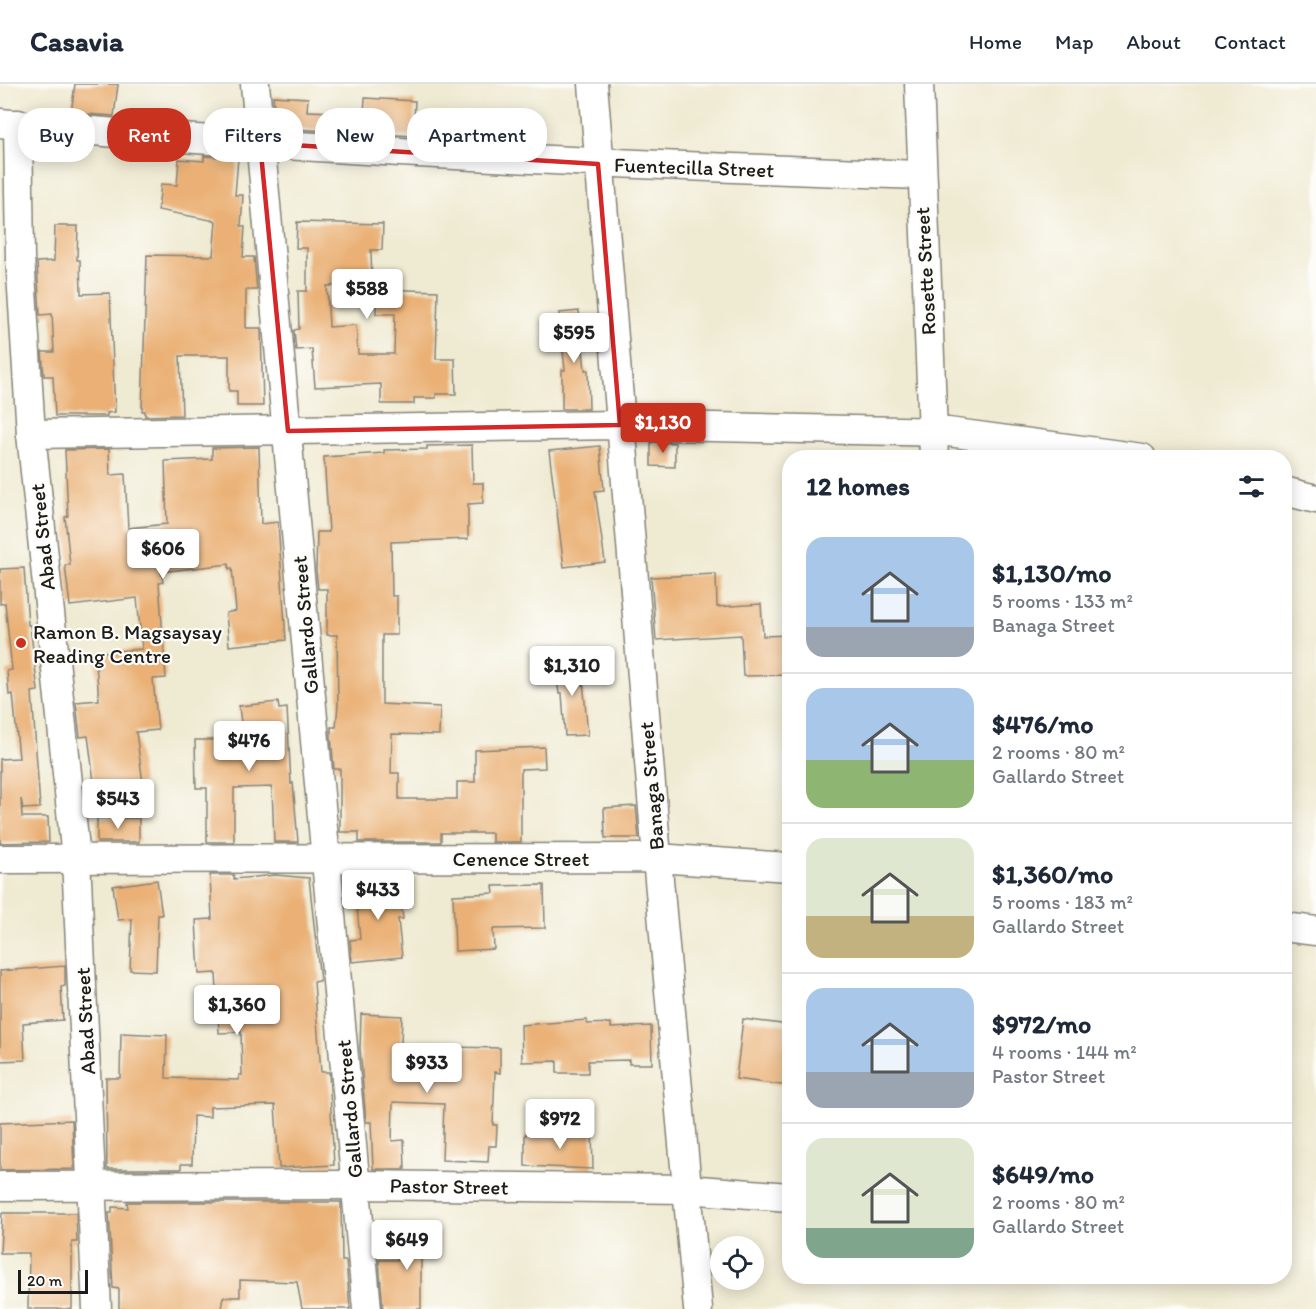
<!DOCTYPE html>
<html lang="en">
<head>
<meta charset="utf-8">
<style>
	:root { --surface:#fff; --page:#f6f6f7; --text:#1f2937; --muted:#747a83; --line:#e0e1e3; --accent:#c8321e }
	body { margin:0; font-family:Itim,sans-serif; background:var(--page); color:var(--text); height:100vh; display:flex; flex-direction:column; font-size:22px; white-space:nowrap }
	* { box-sizing:border-box; margin:0 }
	p { font-size:20px; color:var(--muted) }
	.icon { flex:none; width:33px; height:33px; fill:none; stroke:currentColor; stroke-width:2; stroke-linecap:round; stroke-linejoin:round }
	.map { position:relative; flex:1; overflow:hidden }
	.drawer { position:absolute; left:782px; top:366px; width:510px; height:834px; display:flex; flex-direction:column; background:var(--surface); border-radius:24px; box-shadow:0 3px 15px #0003 }
	.drawer>* { flex:none }
	.guide { position:absolute; left:18px; top:24px; width:570px; height:54px; display:flex; gap:12px }
	.buttons { position:absolute; left:710px; top:1152px; display:grid; gap:12px }
	.buttons a { display:grid; place-items:center; width:54px; height:54px; border-radius:50%; background:var(--surface); box-shadow:0 3px 15px #0003; font-size:30px }
	.scale { position:absolute; left:18px; bottom:15px; width:70px; box-sizing:border-box; padding-left:6px; border:3px solid #1c1c1c; border-top:0; font-size:16px; line-height:21px; white-space:nowrap; color:#1c1c1c; -webkit-text-stroke:4px #fdfcf7; paint-order:stroke }
	.price { position:absolute; translate:-50% -51px; padding:0 14px; border-radius:6px; background:#fff; color:#222; font-size:20px; line-height:39px; filter:drop-shadow(0 2px 3px #0008) }
	.price::after { content:''; position:absolute; left:50%; top:36px; width:18px; height:14px; margin-left:-9px; background:inherit; clip-path:polygon(0 0,100% 0,50% 100%) }
	.price.on { background:var(--accent); color:#fff }
	ul { padding:0; list-style:none }
	li { display:flex; align-items:center; gap:18px; height:150px; padding:0 24px }
	li+li { border-top:2px solid var(--line) }
	li span { display:grid; place-items:center; flex:none; width:168px; height:120px; border-radius:18px; color:#555 }
	li>.icon { margin-inline-start:auto }
	span .icon { width:72px; height:72px; fill:#fffc; stroke-width:1 }
	li b { font-size:26px }
	h2 { display:flex; justify-content:space-between; align-items:center; height:72px; padding:0 24px; font-size:26px }
	.pill { padding:0 21px; border-radius:24px; background:var(--surface); box-shadow:0 3px 15px #0003; font-size:21px; line-height:54px }
	.pill.on { background:var(--accent); color:#fff }
	header { display:flex; align-items:center; gap:36px; box-sizing:border-box; height:84px; padding:0 30px; background:var(--surface); border-bottom:2px solid var(--line) }
	header strong { font-size:28px }
	nav { display:flex; gap:33px; margin-inline-start:auto; font-size:21px }
	.map>svg:first-child { display:block }
	.building { fill:#eab074 }
	.lines { fill:none; stroke-linecap:round; stroke-linejoin:round }
	.minor-casing { stroke:#868377; stroke-width:31 }
	.minor { stroke:#fff; stroke-width:28 }
	.marked { fill:none; stroke:#d62828; stroke-width:4.5; stroke-linejoin:round }
	.poi-dot { fill:#c8321e; stroke:#fdfcf7; stroke-width:2 }
	.labels { text-anchor:middle; dominant-baseline:central; stroke-width:4.5; stroke-linejoin:round; paint-order:stroke }
	.street-label { font-size:21px; fill:#1c1c1c; stroke:#fdfcf7 }
	.poi-label { font-size:21px; fill:#1c1c1c; stroke:#fdfcf7; text-anchor:start }
</style>
</head>
<body>
<header>
<strong>Casavia</strong>
<nav><a>Home</a><a>Map</a><a>About</a><a>Contact</a></nav>
</header>
<div class="map">
<svg width="1316" height="1225" viewBox="0 0 1316 1225">
	<rect width="100%" height="100%" fill="#fdfcf7"/>
	<filter id="ink" filterUnits="userSpaceOnUse"><feTurbulence type="fractalNoise" baseFrequency=".0167" numOctaves="2"/><feDisplacementMap in="SourceGraphic" scale="12" xChannelSelector="R" yChannelSelector="G"/><feConvolveMatrix kernelMatrix="1 2 1 2 8 2 1 2 1" color-interpolation-filters="sRGB"/></filter>
	<filter id="wash" filterUnits="userSpaceOnUse"><feTurbulence type="fractalNoise" baseFrequency=".008" numOctaves="4" result="noise"/><feDisplacementMap in="SourceGraphic" scale="24" xChannelSelector="R" yChannelSelector="G"/><feGaussianBlur stdDeviation="1.35" result="paint"/><feColorMatrix in="noise" values="0 0 0 0 0 0 0 0 0 0 0 0 0 0 0 0 0 1.4 0 .05"/><feComposite in="paint" operator="in"/></filter>
	<g filter="url(#wash)">
		<rect width="100%" height="100%" fill="#efead2"/>
		<g id="blocks">
			<g class="building">
				<path d="M75,0h43l-4,32 -43,-3z"/>
				<path d="M273,12l35,2 -1,13 57,2 1,-15 50,3 -2,35 -137,-8z"/>
				<path d="M204,72l34,2 -3,37h8l-2,31 4,1 -2,30h11l3,33h-11v38h15l2,78h-26v-15h-8v-35h-49l2,59 -37,1v-5h-3l5,-156 66,1 3,-35 -58,-11 3,-26 16,1 2,-26 25,2z"/>
				<path d="M297,138l86,2 -1,26h-11l1,35 -45,1 2,41 27,-2 2,29h36l1,-40h-19l1,-25 61,2 -2,68h19l1,35h-20v4h-22v6h-33v-20l-66,3 -3,-38 -16,1 -2,-20 5,-1 -1,-38h9v-43h-11z"/>
				<path d="M55,142h23l-1,34h3l1,34 29,-1 5,119 -8,1v3h-52l-2,-40h-9l-2,-24h12l-2,-38 -12,1 -3,-53 17,-1z"/>
				<path d="M579,227l6,59h3l1,39h-27v-39h3l-6,-57z"/>
				<path d="M651,358l24,1v24l-24,-1z"/>
				<path d="M472,361l1,38h10v20l-15,1v35l-77,3 1,54h5v39h-15v69l58,3 -1,28 -47,-1 -1,39h8v26h58v-17h18v-32l69,-3 1,21 -24,1v73h-29v-9h-51v9h-82v-10h-19v-63h-6l-3,-33v-9h5l2,-23 -1,-69h-10v-46h-9l-2,-19 1,-38h12l-5,-75 60,-4v-3l43,-1v-3z"/>
				<path d="M600,362l4,44 -9,1 10,71 -41,5 -15,-116z"/>
				<path d="M259,363l2,77 17,-2 8,118 -57,6 -3,-33 10,-2 -4,-43 -3,1v-5l-68,8 2,10 -4,1 7,95 -13,1 5,51 -22,2 7,51 -48,6 -7,-53 -8,1 -4,-35 23,-2 -4,-47 47,-4 -5,-51 -67,8 -5,-41h5l-5,-48 3,-1 -3,-66 44,-1 1,26 15,-1 3,54 39,-4 -2,-63 47,-2v-11z"/>
				<path d="M24,484l4,57h2l8,66 -6,1 8,116 -17,1 -2,-10 1,18h26l1,25 -49,1v-84l19,-1 -6,-64 -4,1 -2,-24 5,-1 -7,-67 -5,1v-35z"/>
				<path d="M716,490l1,33 44,-3 2,32 26,-1v40l-46,1 -2,-41 -85,5 -5,-63z"/>
				<path d="M581,575l7,76 -23,1 -3,-43 -3,1 -4,-32z"/>
				<path d="M278,618l1,7 8,-1 4,76 2,-1 5,59h-24l-2,-55 -38,1v54h-27v-54h-11l-1,-48h48l-4,-34z"/>
				<path d="M636,722l3,32h-34l-1,-30z"/>
				<rect x="97" y="734" width="42" height="24"/>
				<path d="M210,791h24v4l41,-4 34,3 11,103 -6,1 7,90h8l5,93 -55,3 -4,-63 -65,2v10l-17,-1 -1,48h-11v5h-74l-1,-91h14l1,-45 46,2 -1,43 73,2v-5h3l-1,-43 -22,1 -3,-60 -17,1 -3,-54 16,-1z"/>
				<path d="M157,796l5,35h-4l-2,56 -26,-1 2,-51 -14,1 -5,-34z"/>
				<path d="M399,796l4,39h-5l4,38 -50,5 -2,-22 10,-1 -5,-55z"/>
				<path d="M544,801l1,43 -52,1 1,20 -39,2 -2,-56 41,-2 -1,-7z"/>
				<path d="M65,882v20l-4,1 2,33 -40,3 2,37 -25,1v-90z"/>
				<path d="M361,930l41,2 -2,56 51,2v-27l49,1v25l-5,-1 -2,53h4l-1,21h-7l-1,16 -46,-2 2,-56 -51,-2 -1,39 12,-1 1,29h-32l-2,-47h-5l-6,-74z"/>
				<path d="M743,935l46,6v61l-53,-7z"/>
				<path d="M587,936v4l24,-1v5l40,-2 1,38h-23v-4l-41,1v12h-31v-12l-35,1 -1,-37z"/>
				<path d="M72,1036l2,49 -74,1v-47z"/>
				<path d="M561,1045h31l1,40 -68,-3v-32l36,1z"/>
				<path d="M127,1118h214l1,59h4l4,48h-48l-5,-27 -57,-2v17h-17l-2,12h-102v-20l-6,-1 -4,-75h3v-6l16,1z"/>
				<path d="M2,1129h74l1,29h-5v67h-44l1,-56h-29z"/>
				<path d="M400,1148l40,1v24h-19v52h-38l-4,-49h21z"/>
			</g>
		</g>
	</g>
	<g filter="url(#ink)">
		<use href="#blocks" fill-opacity="0" stroke="#868377" stroke-width="1.5"/>
		<g class="lines">
			<g class="minor-casing">
				<g id="minor">
					<path d="M255,0l112,1225"/>
					<path d="M593,0l64,774 41,451"/>
					<path d="M919,0l15,374"/>
					<path d="M0,39c306,28 614,41 921,52"/>
					<path d="M18,40l2,133 11,177 45,424 21,451"/>
					<path d="M31,350l589,-9 328,7 194,26"/>
					<path d="M1284,407l32,8"/>
					<path d="M0,775l657,-1 132,9"/>
					<path d="M1284,843l32,4"/>
					<path d="M0,1102l356,-1 331,4 102,8"/>
				</g>
			</g>
			<use href="#minor" class="minor"/>
		</g>
	</g>
	<path class="marked" d="M260,59l338,21 22,261 -332,6z"/>
	<circle class="poi-dot" cx="21" cy="559" r="6"/>
	<g class="labels">
		<g class="street-label">
			<text transform="translate(694 83) rotate(2)">Fuentecilla Street</text>
			<text transform="translate(925 187) rotate(-93)">Rosette Street</text>
			<text transform="translate(42 453) rotate(-96)">Abad Street</text>
			<text transform="translate(305 541) rotate(-95)">Gallardo Street</text>
			<text transform="translate(651 702) rotate(-95)">Banaga Street</text>
			<text x="521" y="774">Cenence Street</text>
			<text transform="translate(85 937) rotate(-93)">Abad Street</text>
			<text transform="translate(349 1025) rotate(-95)">Gallardo Street</text>
			<text transform="translate(449 1102) rotate(1)">Pastor Street</text>
		</g>
		<g class="poi-label">
			<text x="33" y="547">Ramon B. Magsaysay<tspan x="33" dy="24">Reading Centre</tspan></text>
		</g>
	</g>
</svg>
<div class="buttons">
<a><svg class="icon" aria-label="locate" viewBox="0 0 24 24"><circle cx="12" cy="12" r="6"/><path d="M12 2v4M12 18v4M2 12h4M18 12h4"/></svg></a>
</div>
<div class="scale">20 m</div>
<b class="price" style="left:367px;top:236px">$588</b>
<b class="price" style="left:574px;top:280px">$595</b>
<b class="price on" style="left:663px;top:370px">$1,130</b>
<b class="price" style="left:163px;top:496px">$606</b>
<b class="price" style="left:572px;top:613px">$1,310</b>
<b class="price" style="left:249px;top:688px">$476</b>
<b class="price" style="left:118px;top:746px">$543</b>
<b class="price" style="left:378px;top:837px">$433</b>
<b class="price" style="left:237px;top:952px">$1,360</b>
<b class="price" style="left:427px;top:1010px">$933</b>
<b class="price" style="left:560px;top:1066px">$972</b>
<b class="price" style="left:407px;top:1187px">$649</b>
<div class="guide">
<a class="pill">Buy</a>
<a class="pill on">Rent</a>
<a class="pill">Filters</a>
<a class="pill">New</a>
<a class="pill">Apartment</a>
</div>
<section class="drawer">
<h2>12 homes<svg class="icon" aria-label="filters" viewBox="0 0 24 24"><path d="M4 7h16M4 17h16"/><circle cx="9" cy="7" r="2"/><circle cx="15" cy="17" r="2"/></svg></h2>
<ul>
<li><span style="background:linear-gradient(#a9c7e8 75%,#9aa5b1 0)"><svg class="icon" aria-label="home" viewBox="0 0 24 24"><path d="M3 11l9-7 9 7M6 9v11h12V9"/></svg></span><div><b>$1,130/mo</b><p>5 rooms · 133 m²</p><p>Banaga Street</p></div></li>
<li><span style="background:linear-gradient(#a9c7e8 60%,#8fb573 0)"><svg class="icon" aria-label="home" viewBox="0 0 24 24"><path d="M3 11l9-7 9 7M6 9v11h12V9"/></svg></span><div><b>$476/mo</b><p>2 rooms · 80 m²</p><p>Gallardo Street</p></div></li>
<li><span style="background:linear-gradient(#dfe7d0 65%,#c2b280 0)"><svg class="icon" aria-label="home" viewBox="0 0 24 24"><path d="M3 11l9-7 9 7M6 9v11h12V9"/></svg></span><div><b>$1,360/mo</b><p>5 rooms · 183 m²</p><p>Gallardo Street</p></div></li>
<li><span style="background:linear-gradient(#a9c7e8 70%,#9aa5b1 0)"><svg class="icon" aria-label="home" viewBox="0 0 24 24"><path d="M3 11l9-7 9 7M6 9v11h12V9"/></svg></span><div><b>$972/mo</b><p>4 rooms · 144 m²</p><p>Pastor Street</p></div></li>
<li><span style="background:linear-gradient(#dfe7d0 75%,#7fa58c 0)"><svg class="icon" aria-label="home" viewBox="0 0 24 24"><path d="M3 11l9-7 9 7M6 9v11h12V9"/></svg></span><div><b>$649/mo</b><p>2 rooms · 80 m²</p><p>Gallardo Street</p></div></li>
</ul>
</section>
</div>
</body>
</html>
